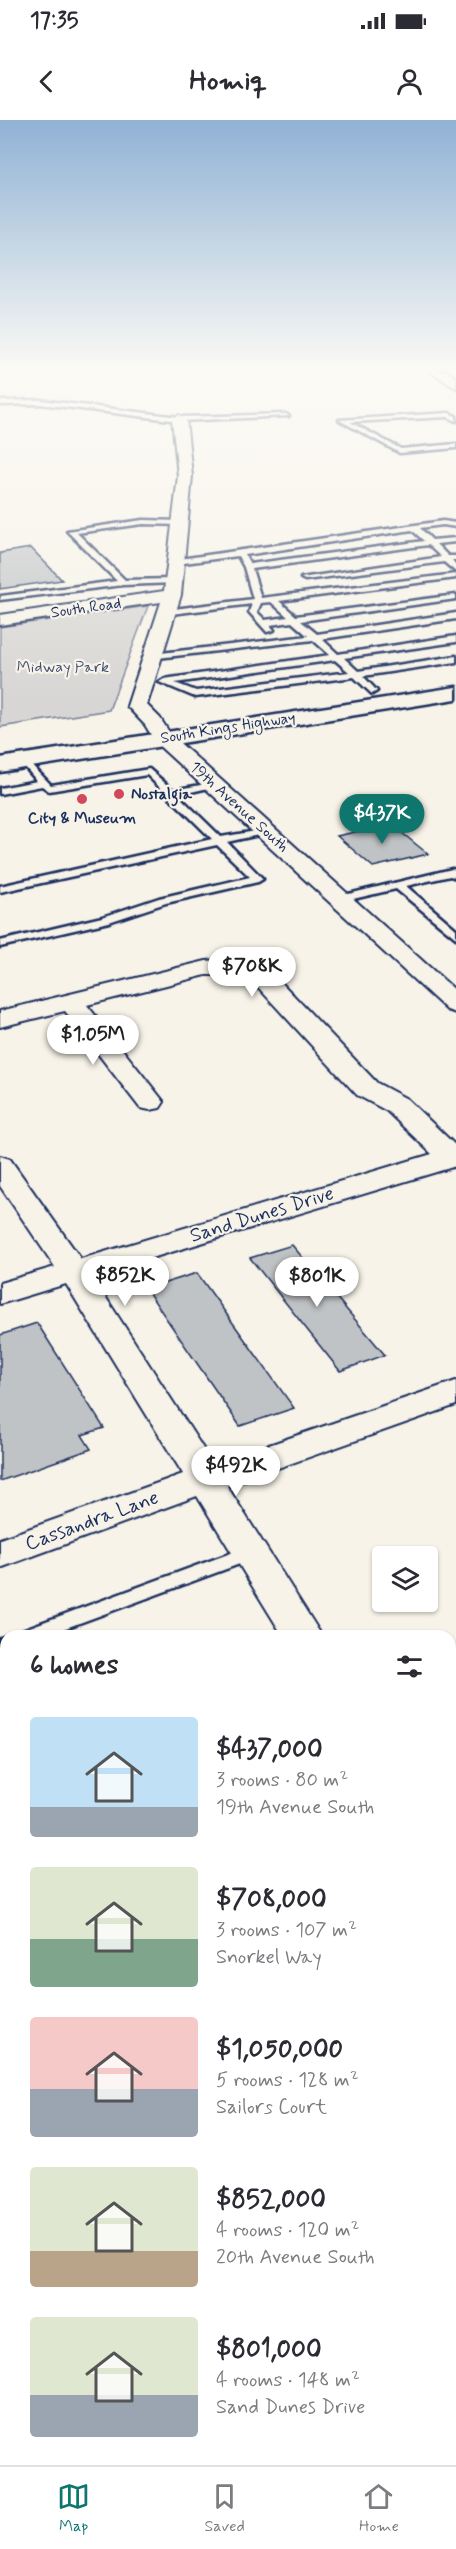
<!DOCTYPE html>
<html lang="en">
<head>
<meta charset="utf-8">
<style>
	:root { --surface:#fff; --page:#f2f2f3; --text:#2b2b33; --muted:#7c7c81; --line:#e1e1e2; --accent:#0f766e }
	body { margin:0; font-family:Mynerve,sans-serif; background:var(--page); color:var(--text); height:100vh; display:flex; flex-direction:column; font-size:22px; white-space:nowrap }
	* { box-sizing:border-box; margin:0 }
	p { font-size:20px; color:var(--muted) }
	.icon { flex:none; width:33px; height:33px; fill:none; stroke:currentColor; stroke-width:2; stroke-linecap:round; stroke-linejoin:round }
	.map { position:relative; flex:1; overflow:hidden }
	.panel { position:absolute; left:0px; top:1510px; width:456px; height:836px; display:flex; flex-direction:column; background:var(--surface); border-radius:18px 18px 0 0; box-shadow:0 2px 4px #0004 }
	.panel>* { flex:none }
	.controls { position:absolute; left:372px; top:1426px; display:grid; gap:12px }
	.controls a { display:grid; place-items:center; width:66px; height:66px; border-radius:6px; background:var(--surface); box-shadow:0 2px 4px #0004; font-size:30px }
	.price { position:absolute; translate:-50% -51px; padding:0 14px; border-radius:21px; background:#fff; color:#222; font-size:20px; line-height:39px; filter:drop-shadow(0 2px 3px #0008) }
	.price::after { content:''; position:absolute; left:50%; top:36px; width:18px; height:14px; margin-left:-9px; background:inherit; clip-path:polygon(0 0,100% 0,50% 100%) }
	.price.active { background:var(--accent); color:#fff }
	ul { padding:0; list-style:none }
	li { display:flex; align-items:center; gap:18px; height:150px; padding:0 30px }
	li span { display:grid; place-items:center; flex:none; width:168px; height:120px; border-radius:6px; color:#555 }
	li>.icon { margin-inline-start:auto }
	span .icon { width:72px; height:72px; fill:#fffc; stroke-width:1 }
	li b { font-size:26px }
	h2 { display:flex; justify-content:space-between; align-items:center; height:72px; padding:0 30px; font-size:26px }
	.status { display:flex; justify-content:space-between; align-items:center; height:42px; padding:0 30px; background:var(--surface); direction:ltr }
	.status svg { height:16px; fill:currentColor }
	header { display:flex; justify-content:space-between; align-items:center; height:78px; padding:0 30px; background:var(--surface); font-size:27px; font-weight:800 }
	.menu { display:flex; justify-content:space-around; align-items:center; height:84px; border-top:2px solid var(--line); background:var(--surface); font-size:16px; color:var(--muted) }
	.menu a { display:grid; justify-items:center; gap:3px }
	.menu .active { color:var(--accent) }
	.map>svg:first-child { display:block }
	.green { fill:#d7d6d4; stroke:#798299; stroke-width:1.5 }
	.building { fill:#c0c3c5; stroke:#1b2f5e; stroke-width:1.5 }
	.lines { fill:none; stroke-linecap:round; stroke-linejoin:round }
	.lane-casing { stroke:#1b2f5e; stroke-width:5 }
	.street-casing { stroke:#1b2f5e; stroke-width:4 }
	.secondary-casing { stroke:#1b2f5e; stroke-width:5 }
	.primary-casing { stroke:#1b2f5e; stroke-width:5 }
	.lane { fill:#f7f3e8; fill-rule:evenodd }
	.street { fill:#f7f3e8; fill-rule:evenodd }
	.secondary { fill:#f7f3e8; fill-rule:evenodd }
	.primary { fill:#f7f3e8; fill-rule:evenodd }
	.poi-dot { fill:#d1495b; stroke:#f7f3e8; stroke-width:2 }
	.labels { text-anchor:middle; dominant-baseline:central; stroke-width:4.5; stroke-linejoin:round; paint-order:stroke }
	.far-street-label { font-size:16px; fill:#1b2f5e; stroke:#f7f3e8 }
	.far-park-label { font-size:16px; fill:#415076; stroke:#f7f3e8 }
	.far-poi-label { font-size:16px; font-weight:bold; fill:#1b2f5e; stroke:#f7f3e8; text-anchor:start }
	.street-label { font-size:20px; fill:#1b2f5e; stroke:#f7f3e8 }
</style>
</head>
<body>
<div class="status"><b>17:35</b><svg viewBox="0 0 49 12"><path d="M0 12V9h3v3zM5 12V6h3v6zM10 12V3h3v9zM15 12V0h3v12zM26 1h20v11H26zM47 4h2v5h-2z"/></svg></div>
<header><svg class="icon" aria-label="back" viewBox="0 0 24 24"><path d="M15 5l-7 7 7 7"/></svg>Homiq<svg class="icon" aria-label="person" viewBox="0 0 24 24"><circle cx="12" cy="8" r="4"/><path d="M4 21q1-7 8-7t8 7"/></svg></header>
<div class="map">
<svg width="456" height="2345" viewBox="0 0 456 2345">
	<rect width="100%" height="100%" fill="#f7f3e8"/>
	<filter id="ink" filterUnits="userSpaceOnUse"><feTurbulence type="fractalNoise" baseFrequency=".0167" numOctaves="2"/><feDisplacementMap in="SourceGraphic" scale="12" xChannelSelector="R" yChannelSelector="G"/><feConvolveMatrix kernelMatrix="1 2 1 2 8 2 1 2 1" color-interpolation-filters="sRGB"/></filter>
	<g filter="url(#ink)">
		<g class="green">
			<path d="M148,486l-39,104 -109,17v-100z"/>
			<path d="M456,1617v479l-6,-11v-465z"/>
		</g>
		<g class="building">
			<path d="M31,428l31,32 -62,9v-36z"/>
			<path d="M391,704l37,30 -55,13 -36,-31z"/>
			<path d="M292,1125l93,110 -45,16 -90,-113z"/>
			<path d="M197,1153l97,135 -54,18 -94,-137z"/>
			<path d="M37,1203l67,105 -22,7 9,14 -91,32v-146z"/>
		</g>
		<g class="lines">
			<g class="lane-casing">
				<g id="lane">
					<path d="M40,280l139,17 107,-3 3,2 -110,5 -139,-17 -40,1v-4z"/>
					<path d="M449,293l7,3v5l-8,-4 -98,5 51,27 55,-5v4l-56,5 -61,-33z"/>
					<path d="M143,400l37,1 4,2 -4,2 -37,-1 -66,9 48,47 48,-1 4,2 -1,2 -53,2 -123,15 1,-4 116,-15 -50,-50z"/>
					<path d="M443,401l13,2v4l-13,-2 -23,3 12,12 24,-2v4l-20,2 12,12h8v4h-4l4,5v7l-12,-10 -139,18 -4,-2 140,-21 -13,-12 -176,24 9,29 195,-24v4l-177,23 17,15 160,-21v4l-155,22 16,13 139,-21v6l-134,20 16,15 118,-18v6l-112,16 14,13 98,-15v6l-93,14 14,15 -5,3 -18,-17 -159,20 -36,-15 5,-3 166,-24 -17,-15 -164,19v-4l3,-1 156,-18 -16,-14 -22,3 4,5 -7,2 -18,-20 3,-8 -89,11 -1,-2 4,-3 87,-11 -9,-32 -6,-11 -62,8h-3v-4zM412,410l12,11 -174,23 -5,-9zM271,482l17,15 -23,3 -8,-8 4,-9zM335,540l14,12 -153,19 -21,-8z"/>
					<path d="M24,637l27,28 98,-16 24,21 44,-8v4l-39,9 43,42 47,-8v4l-41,9 36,37 -5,3 -92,21 -57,19 -109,25v-6l102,-24 57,-19 91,-21 -33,-32 -217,47v-6l212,-47 -65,-64 -98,16 -7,-5 -42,8v-6l37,-7 -18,-21z"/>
					<path d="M452,749l4,1v8l-6,-2 -44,10 50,43v9l-60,-49 -56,13 -6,-3 2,-2z"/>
					<path d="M250,1426l6,2 3,5 -3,5 -212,78h-28l3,-5z"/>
					<path d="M6,1516h3h-3v15l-6,2v-15z"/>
					<path d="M0,1629l6,2v26l-6,-2z"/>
					<path d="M0,1814l6,2v32l-6,-2z"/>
					<path d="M450,1868l6,2v28l-6,-3z"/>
				</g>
			</g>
			<g class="street-casing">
				<g id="street">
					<path d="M179,295l7,4 6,57 -11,119 -34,110 13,13 11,17 285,256v22l-9,-3 -291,-267 -11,-18 -18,-19 34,-104 -161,23v-10l164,-24 14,-115 -6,-57z"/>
					<path d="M230,839l24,5 21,12 102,107 30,16 49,47v20l-364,110 121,188 243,-83v24l-229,81 95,150h-39l-86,-140 -197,72v-29l183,-65 -117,-190 -66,20v-21l55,-16 -55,-81v-30l10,3 71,100 351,-105 -45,-43 -30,-16 -100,-109 -20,-11h-31l-119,30 77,97 -4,6 -10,2 -10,-2 -75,-97 -65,16v-16l206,-50z"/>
				</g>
			</g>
			<g class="secondary-casing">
				<g id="secondary">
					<path d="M430,251h16l10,7v10z"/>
					<path d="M456,1599v36l-6,2v-36z"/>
					<path d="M6,1789v44l-6,3v-44z"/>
				</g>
			</g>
			<g class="primary-casing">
				<path id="primary" d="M456,567v12l-456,73v-14z"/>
			</g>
			<use href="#lane" class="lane"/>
			<use href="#street" class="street"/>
			<use href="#secondary" class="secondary"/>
			<use href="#primary" class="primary"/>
		</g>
	</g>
	<linearGradient id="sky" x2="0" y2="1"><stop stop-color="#90b2d5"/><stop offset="0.43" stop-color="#fbfaf5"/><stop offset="1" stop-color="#fbfaf5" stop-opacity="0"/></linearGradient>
	<rect width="456" height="579" fill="url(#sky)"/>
	<g class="poi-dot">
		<circle cx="119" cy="674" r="6"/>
		<circle cx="82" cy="679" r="6"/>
	</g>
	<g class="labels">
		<g class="far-street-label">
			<text transform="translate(86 488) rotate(-8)">South Road</text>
			<text transform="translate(228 608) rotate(-9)">South Kings Highway</text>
			<text transform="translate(239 687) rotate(42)">19th Avenue South</text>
		</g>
		<g class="far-park-label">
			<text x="63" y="547">Midway Park</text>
		</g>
		<g class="far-poi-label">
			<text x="131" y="674">Nostalgia</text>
			<text x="82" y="698" text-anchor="middle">City &amp; Museum</text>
		</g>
		<g class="street-label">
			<text transform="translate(262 1095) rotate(-17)">Sand Dunes Drive</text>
			<text transform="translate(92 1401) rotate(-20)">Cassandra Lane</text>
		</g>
	</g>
</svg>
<div class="controls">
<a><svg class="icon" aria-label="layers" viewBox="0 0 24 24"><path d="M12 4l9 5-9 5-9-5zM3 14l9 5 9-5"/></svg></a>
</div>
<b class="price active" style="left:382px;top:725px">$437K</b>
<b class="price" style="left:252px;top:878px">$708K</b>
<b class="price" style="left:93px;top:946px">$1.05M</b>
<b class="price" style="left:125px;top:1187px">$852K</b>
<b class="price" style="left:317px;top:1188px">$801K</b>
<b class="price" style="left:236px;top:1377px">$492K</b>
<section class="panel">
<h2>6 homes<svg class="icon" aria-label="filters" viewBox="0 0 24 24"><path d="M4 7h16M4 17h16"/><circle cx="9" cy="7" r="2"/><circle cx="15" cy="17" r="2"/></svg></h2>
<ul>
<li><span style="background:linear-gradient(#bfe0f5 75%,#9aa5b1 0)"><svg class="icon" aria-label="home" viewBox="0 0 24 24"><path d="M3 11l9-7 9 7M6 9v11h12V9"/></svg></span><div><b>$437,000</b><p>3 rooms · 80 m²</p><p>19th Avenue South</p></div></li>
<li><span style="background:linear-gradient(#dfe7d0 60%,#7fa58c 0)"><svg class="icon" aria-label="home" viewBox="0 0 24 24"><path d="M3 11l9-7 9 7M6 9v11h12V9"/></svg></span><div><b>$708,000</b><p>3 rooms · 107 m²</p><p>Snorkel Way</p></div></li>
<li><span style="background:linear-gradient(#f6c9c9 60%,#9aa5b1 0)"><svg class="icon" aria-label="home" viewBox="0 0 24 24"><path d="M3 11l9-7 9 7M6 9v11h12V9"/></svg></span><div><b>$1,050,000</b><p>5 rooms · 128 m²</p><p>Sailors Court</p></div></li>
<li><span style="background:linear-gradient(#dfe7d0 70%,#b9a48a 0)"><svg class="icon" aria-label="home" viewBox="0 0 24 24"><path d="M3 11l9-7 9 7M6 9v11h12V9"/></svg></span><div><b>$852,000</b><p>4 rooms · 120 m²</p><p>20th Avenue South</p></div></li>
<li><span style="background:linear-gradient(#dfe7d0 65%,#9aa5b1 0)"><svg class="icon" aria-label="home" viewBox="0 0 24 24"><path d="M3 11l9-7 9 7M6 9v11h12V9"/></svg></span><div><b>$801,000</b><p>4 rooms · 148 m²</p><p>Sand Dunes Drive</p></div></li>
</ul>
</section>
</div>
<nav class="menu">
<a class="active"><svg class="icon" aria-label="map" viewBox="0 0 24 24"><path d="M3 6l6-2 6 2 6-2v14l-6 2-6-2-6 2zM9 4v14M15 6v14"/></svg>Map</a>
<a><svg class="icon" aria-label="saved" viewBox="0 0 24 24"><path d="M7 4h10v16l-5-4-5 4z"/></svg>Saved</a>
<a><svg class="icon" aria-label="home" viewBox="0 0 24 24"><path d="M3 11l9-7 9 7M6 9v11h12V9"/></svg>Home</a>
</nav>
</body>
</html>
